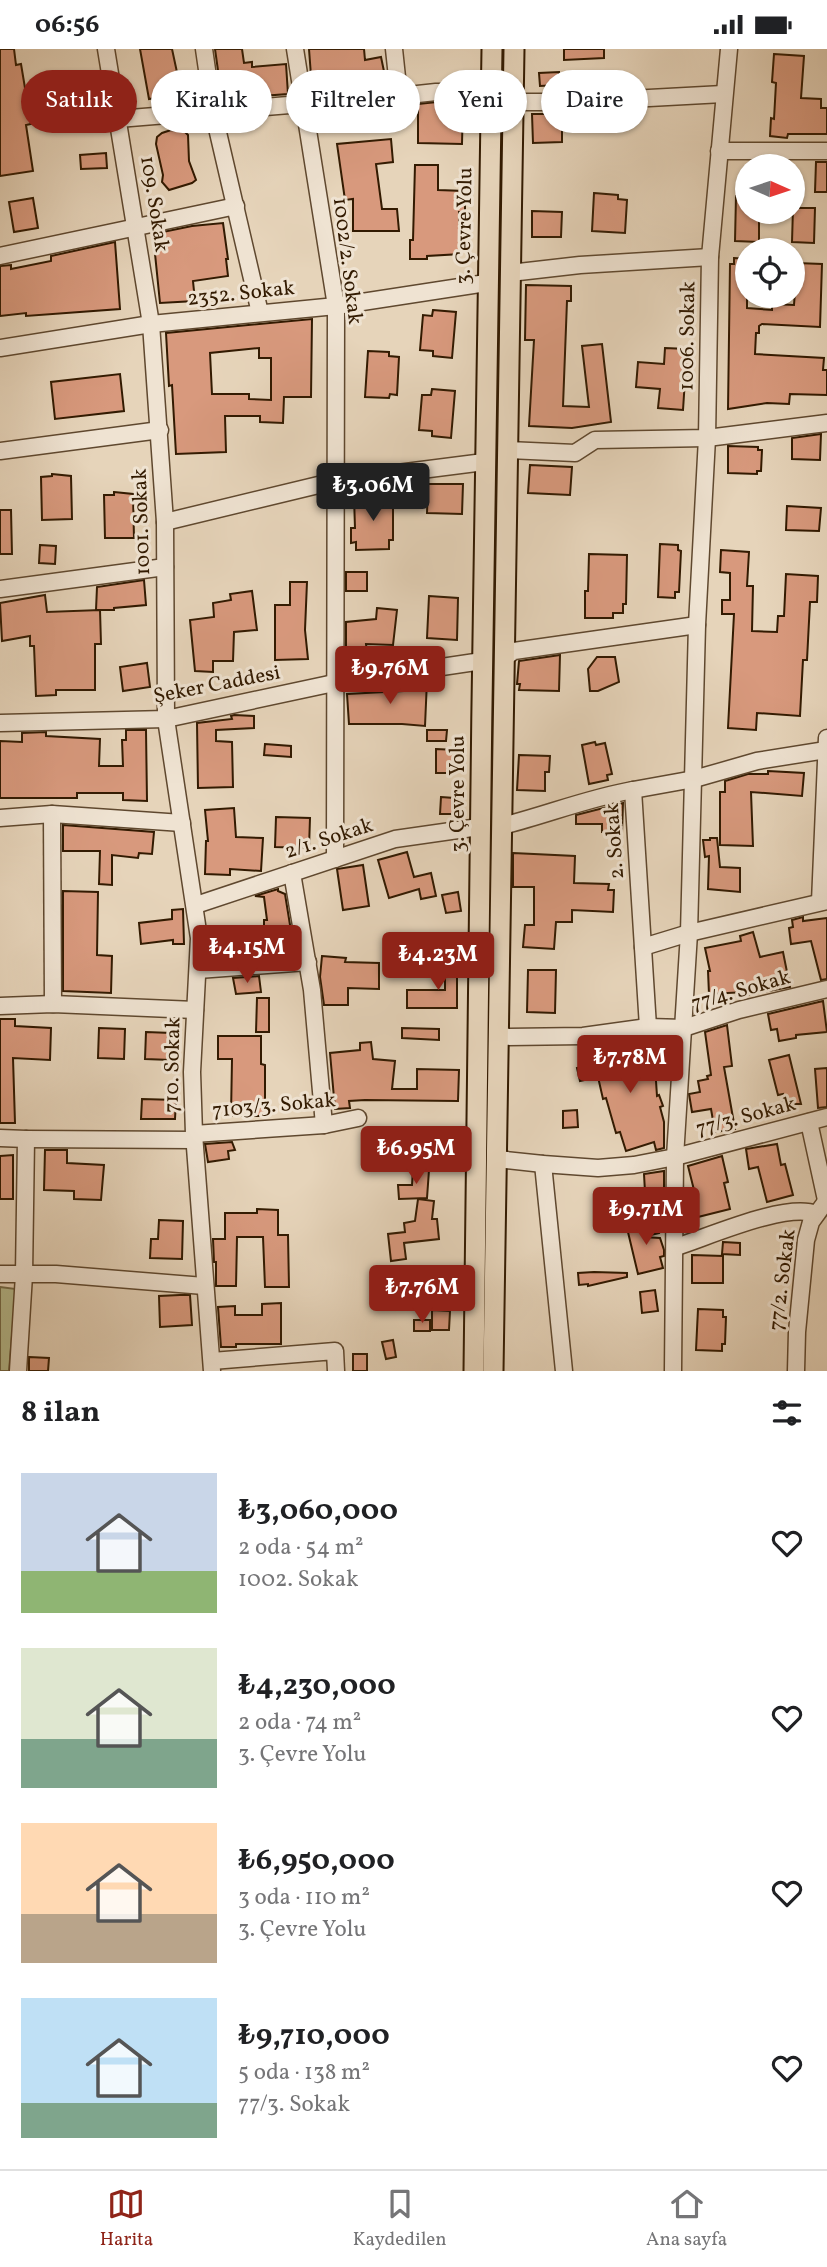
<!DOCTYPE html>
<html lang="tr">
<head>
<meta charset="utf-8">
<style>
	:root { --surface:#fff; --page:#f2f2f2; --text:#202124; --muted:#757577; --line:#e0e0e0; --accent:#8f2418 }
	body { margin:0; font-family:Vollkorn,serif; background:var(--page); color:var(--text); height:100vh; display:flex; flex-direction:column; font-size:26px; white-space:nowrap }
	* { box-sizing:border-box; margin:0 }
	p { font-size:23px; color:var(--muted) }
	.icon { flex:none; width:38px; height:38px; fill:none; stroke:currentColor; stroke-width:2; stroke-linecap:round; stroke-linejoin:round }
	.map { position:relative; height:1322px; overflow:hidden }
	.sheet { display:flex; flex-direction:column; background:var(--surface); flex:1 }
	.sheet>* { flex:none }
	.banner { position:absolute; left:21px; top:21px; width:786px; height:63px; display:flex; gap:14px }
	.needle { width:46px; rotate:93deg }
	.controls { position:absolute; left:735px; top:105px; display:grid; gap:14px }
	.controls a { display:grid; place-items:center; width:70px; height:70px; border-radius:50%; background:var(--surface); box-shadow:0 2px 5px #0004; font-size:35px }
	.price { position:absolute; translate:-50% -60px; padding:0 16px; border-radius:7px; background:var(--accent); color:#fff; font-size:23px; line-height:46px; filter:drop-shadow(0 2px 4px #0008) }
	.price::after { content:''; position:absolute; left:50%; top:42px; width:21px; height:16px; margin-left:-10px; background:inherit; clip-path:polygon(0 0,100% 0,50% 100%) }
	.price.current { background:#222; color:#fff }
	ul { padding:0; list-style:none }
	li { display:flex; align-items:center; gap:21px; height:175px; padding:0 21px }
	li span { display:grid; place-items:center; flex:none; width:196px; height:140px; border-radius:0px; color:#555 }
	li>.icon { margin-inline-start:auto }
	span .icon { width:84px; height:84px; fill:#fffc; stroke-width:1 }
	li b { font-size:30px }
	h2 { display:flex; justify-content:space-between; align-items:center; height:84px; padding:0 21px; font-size:30px }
	.chip { padding:0 24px; border-radius:32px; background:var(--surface); box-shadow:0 2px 5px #0004; font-size:24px; line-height:63px }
	.chip.current { background:var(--accent); color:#fff }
	.status { display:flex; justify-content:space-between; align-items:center; height:49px; padding:0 35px; background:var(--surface); direction:ltr }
	.status svg { height:19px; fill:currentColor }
	.dock { display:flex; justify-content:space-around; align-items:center; height:98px; border-top:2px solid var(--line); background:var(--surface); font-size:19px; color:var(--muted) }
	.dock a { display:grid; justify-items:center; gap:4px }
	.dock .current { color:var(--accent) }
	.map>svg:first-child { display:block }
	.green { fill:#b6bc8f; stroke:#746b48; stroke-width:2 }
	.building { fill:#d8997d; stroke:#321a01; stroke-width:2; fill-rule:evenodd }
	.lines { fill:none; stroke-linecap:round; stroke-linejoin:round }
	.minor-casing { stroke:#5f482f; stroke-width:19 }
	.major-casing { stroke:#321a01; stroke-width:23 }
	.minor { stroke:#efe3d2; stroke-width:16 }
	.major { stroke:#e6d4ba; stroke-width:19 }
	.labels { text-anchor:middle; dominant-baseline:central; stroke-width:6; stroke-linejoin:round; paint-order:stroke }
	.street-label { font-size:21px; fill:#321a01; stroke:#efe3d2 }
</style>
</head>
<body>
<div class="status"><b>06:56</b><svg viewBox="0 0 49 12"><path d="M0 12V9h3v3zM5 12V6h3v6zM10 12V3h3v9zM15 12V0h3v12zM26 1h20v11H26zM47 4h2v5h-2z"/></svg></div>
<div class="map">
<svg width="827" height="1322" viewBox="0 0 827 1322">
	<rect width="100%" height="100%" fill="#e6d4ba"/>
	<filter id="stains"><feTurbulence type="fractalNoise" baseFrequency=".00286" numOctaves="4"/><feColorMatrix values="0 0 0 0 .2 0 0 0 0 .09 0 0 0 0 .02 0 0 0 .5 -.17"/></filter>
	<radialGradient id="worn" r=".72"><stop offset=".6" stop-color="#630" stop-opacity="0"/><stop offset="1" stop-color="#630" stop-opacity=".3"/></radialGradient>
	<path class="green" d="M0,1238l16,2 -7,82h-9z"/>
	<g class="building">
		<path d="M0,0h14l2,16 5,-1 10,60 -5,1 7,46 -33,5z"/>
		<path d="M140,0h32l6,28h3l3,12 -11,2 1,4 -25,4z"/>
		<path d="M215,0h27l2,14 8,-1v5l34,-3 2,30 -66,5z"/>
		<path d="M309,0h55l1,11 16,-3 5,24 -35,7 -1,-2 -38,3z"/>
		<path d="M564,0h40v9l-40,2z"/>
		<path d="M774,5l30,2 -3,42 20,1v9h6v26h-39l-1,4 -17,-2 1,-18 3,1 2,-36 -4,-1z"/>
		<path d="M559,23v13l-19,1 -1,-13z"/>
		<path d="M437,53h26l-1,42 -44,-1v-39z"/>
		<path d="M532,65h30v28l-29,1z"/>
		<path d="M171,81l13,1 4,4 1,26 7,19 -4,3 -23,7 -7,-8 1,-7 -7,-31 1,-7 5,-4z"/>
		<path d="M391,90l2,23 -17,2 6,45h15l2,22h-46v-32l-8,1 -8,-56z"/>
		<path d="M106,104l1,15 -26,1 -1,-14z"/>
		<path d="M816,113h11v30h-12z"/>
		<path d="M415,116h23v25l27,1v21h-6l2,42 -34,2v3h-17v-19h3z"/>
		<path d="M594,144l24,2v4l9,1 -2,33 -33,-2z"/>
		<path d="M736,147h11v16h12v30l-24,-1z"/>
		<path d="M33,149l5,30 -24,4 -5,-30z"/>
		<path d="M793,159h22l-1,35 -22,-1z"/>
		<path d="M532,162l30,1 -1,25h-29z"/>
		<path d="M223,174l5,36h-2l2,17 -35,5 2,20 -35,2 -7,-69 39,-8z"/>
		<path d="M115,193l5,67 -94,7v-3l-26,3v-50l11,-1v4l40,-8v-5z"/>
		<path d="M734,209l13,1v49l25,2v-6l22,1 3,-42 25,1 -2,63 -58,-3 -3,2v7h-3l-1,21 69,4 -1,12h4v25l-37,-1 -1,10 -22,-1 -39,6 2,-145h4z"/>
		<path d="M526,236l45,1v15h-4l-4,105 26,1 -7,-61 20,-2 9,78 -39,6 -43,-2 5,-86h-9z"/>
		<path d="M433,261l23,2 -4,46 -19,-2v-5l-13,-1 3,-35 9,1z"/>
		<path d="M312,270l-1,78h-27l-1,26 -23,-1v-6h-35l1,36 -50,2 -4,-69 -3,1 -3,-53zM259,299v10h12v42l-22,-1v-5h-37l-2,-41z"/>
		<path d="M665,299l22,1 -4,61 -25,-2 2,-19 -24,-2 2,-25 26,2z"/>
		<path d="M368,302l21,1v4l10,1 -2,38 -7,-1 -1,4 -24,-1z"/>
		<path d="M120,325l4,37 -69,8 -4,-37z"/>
		<path d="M432,340l23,2 -4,47 -19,-2v-5l-13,-1 3,-35h9z"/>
		<path d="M821,385l-1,26 -28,-1v-21z"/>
		<path d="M728,397l30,1v3h4l-1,21h-4v3l-29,-1z"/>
		<path d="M530,416l42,2 -2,28 -42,-2z"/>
		<path d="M52,425l19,2 1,43 -30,1 -1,-43 11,-1z"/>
		<path d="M428,435h35l-1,30 -35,-1z"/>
		<path d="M114,443l19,2 1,44h-29l-1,-43h10z"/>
		<path d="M386,446l1,6h6v39h-4v9l-33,1v-8l-5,1v-15h4l-1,-31z"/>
		<path d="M787,457l34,2 -2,23 -33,-1z"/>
		<path d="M0,461h11l1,44h-12z"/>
		<path d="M660,495l18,1v5l3,1 -2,41h-4v6l-17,-1z"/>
		<path d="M40,496l16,1 -1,18 -16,-1z"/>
		<path d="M721,501l28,2 -2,34h6l-1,45 25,1 1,-16h6l2,-42 32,2 -1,26h-7l-3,58h-4l-3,56 -43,-3 -1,17 -28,-2 6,-114h-12v-14h8v-27l-10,-1z"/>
		<path d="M589,505l38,1 -1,49h-3v9h-10v5h-28v-27h3z"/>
		<rect x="346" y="523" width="21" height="19"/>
		<path d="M144,531l2,25 -32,3v2h-18l1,-23z"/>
		<path d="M290,533h17l-2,48 3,29 -33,1v-55h15z"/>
		<path d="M252,542l5,39 -23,2 -1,29h-20v11l-18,-1 -5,-51 24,-3 -1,-14 18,-3 -1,-6z"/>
		<path d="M45,546l2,17 53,-2 1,34h-6v46h-39v5l-20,1 -2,-50h-4v-10l-28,5 -2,-38z"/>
		<path d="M429,547l29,2 -1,42 -30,-2z"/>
		<path d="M377,559l20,2 -4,35 -27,-1 1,8 -21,2v-32l30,-3z"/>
		<path d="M560,606l-1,36 -40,-1 1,-6h-3l2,-23z"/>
		<path d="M597,608h18l4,25 -21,9h-8l-2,-22z"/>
		<path d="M147,614l3,24 -27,4 -3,-24z"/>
		<path d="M427,631l-2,46 -23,-2h-53l-2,-30 56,-3v-8z"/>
		<path d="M234,666l20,1v12l-38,2v11l16,1 1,45 -35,1 -1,-65 35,-4 -1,-3z"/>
		<path d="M126,681h20l1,71 -24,-1v-7h-46v5h-77v-57l22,1v-9l24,-1v4l54,3 -1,27h24l-1,-26h4z"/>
		<path d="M427,681h20l-1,11h-19z"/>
		<path d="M595,693l1,3 9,-2 7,31 -5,1 1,5 -19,4 -7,-39z"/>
		<path d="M265,695l26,2v11l-27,-2z"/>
		<path d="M436,700l20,1v23h-20z"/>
		<path d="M519,706l31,1 -1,16h-4v19l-28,-1z"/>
		<path d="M768,722l36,2 -2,23 -51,-4 2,54 -33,-1v-53h5v-11l23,-7h20z"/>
		<path d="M441,748l13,1 -1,16h-13z"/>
		<path d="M623,754l-1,30 -20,-1v-8h-26v-9z"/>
		<path d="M234,759l2,29 27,1 -2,33 -31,-2v6l-25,-1 1,-33h2l-3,-31z"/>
		<path d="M276,768l34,1 -1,30 -34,-1z"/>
		<path d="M63,776l91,7 -2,22 -13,-1 -1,5 -26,-3v30l-13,-1 1,-33h-37z"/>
		<path d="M710,789h7l3,29 20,1v24l-32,-3 1,-33 -4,1 -2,-17h7z"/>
		<path d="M407,803l7,25 17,-4 5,23 -15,3 -2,-10 -30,9 -11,-38z"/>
		<path d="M513,804l62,3 -1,27 35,1 -1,6h6l-1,22 -41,-2v12h-16l-2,27 -31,-2 2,-22h9v-38h-21z"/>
		<path d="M363,816l6,41 -26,4 -6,-41z"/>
		<path d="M278,840v2l7,3 6,37h-27v-11h3l-3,-23 -9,-1z"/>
		<path d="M63,842l35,1 -1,63 15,1 -1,37 -48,-2z"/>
		<path d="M458,843l3,19 -15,2 -4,-18z"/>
		<path d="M183,860l1,35h-11v-4l-32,4 -2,-21 33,-4v-9z"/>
		<path d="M803,868v4l24,-3v61l-6,1 -10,-39 -20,3 -2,-16 4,-1 -1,-7z"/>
		<path d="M245,879h16v25l-16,3z"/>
		<path d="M753,883l7,25 23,-5 7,35 -43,8 -1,-3 -37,2 -1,-23h2l-5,-23 36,-7 -1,-5z"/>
		<path d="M322,907l24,2 -1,4 34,1v26l-31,-1v17h-24l-4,-28z"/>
		<path d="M445,910h12v49h-50v-18h38z"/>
		<path d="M528,921h28l-1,43 -28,-1z"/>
		<path d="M259,927l2,16 -25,2 -3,-16z"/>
		<path d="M257,949h12v34h-13z"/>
		<path d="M823,952l4,31 -31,3v3l-17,3 -2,-12 -6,1 -3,-16z"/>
		<path d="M0,970h15v7l36,2 -1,32 -37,-2 2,65h-15z"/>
		<path d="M727,976l5,41 -8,1 11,62 -20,3 -4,-23 -19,3 -3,-18 11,-2 -2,-11 10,-2 -1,-3 4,-1 -6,-43z"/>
		<path d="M99,979l26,1 -1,30 -26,-1z"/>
		<path d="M402,979l37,1v11l-37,-2z"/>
		<path d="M146,983l25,1v27l-26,-1z"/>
		<path d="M218,987h43v28l4,1v51h-34l1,-57h-14z"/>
		<path d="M371,993l2,17 22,2 -3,28h25v-20l42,1 -1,31 -93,-1 -16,1 1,7 -15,1 -5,-56 30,-3v-7z"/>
		<path d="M614,995l2,10 38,-3 3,45 2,-1 4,11 -3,1 4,15v26l-8,2 -2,-8 -28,9 -6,-19 -4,1 -10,-35 -3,1 -5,-22 -18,4 -3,-13 19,-4 -3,-16z"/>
		<path d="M789,1006l12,49h-19l1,-10 -5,1 -9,-35z"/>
		<path d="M827,1019v39l-9,1 -3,-39z"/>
		<path d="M142,1050l34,1 -1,19h-34z"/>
		<path d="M577,1061l1,17 -15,1v-17z"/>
		<path d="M232,1093l3,8 -7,1 1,8 -21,3 -3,-18z"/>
		<path d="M777,1095l4,21 4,-1 8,31 -26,7 -9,-35 -9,2 -3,-20z"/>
		<path d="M45,1101h22v13l37,2 -3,35 -27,-1v-8l-30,-1z"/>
		<path d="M13,1106v44h-13v-43z"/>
		<path d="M722,1107l6,26 -4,1 6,26 -36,9 -5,-22 6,-2 -7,-28z"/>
		<path d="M413,1120l16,1 -2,28 -28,1 -1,-14h14z"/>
		<path d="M664,1122v31h-8l-1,-11 -10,1 -1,-18z"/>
		<path d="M418,1150l16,2 -2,18h5l2,20 -35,4 2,16 -15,2 -3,-27 17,-2 -1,-9 11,-2z"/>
		<path d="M257,1160l21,1v25h10l1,52h-24l-2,-50h-26l-1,49h-20v-24h-2l-1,-23h12v-26h32z"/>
		<path d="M159,1171l24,1 -1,38 -32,-1 1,-19h7z"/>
		<path d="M656,1172l3,12 -16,4 17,1 4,12v6l-4,1 3,11 -25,6 -11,-46z"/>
		<path d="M723,1193l17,1v12l-18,-1z"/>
		<path d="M692,1206l31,1v27h-31z"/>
		<path d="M594,1223l33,1v4l-39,9v-2l-9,1 -1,-12z"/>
		<path d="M655,1241l3,21 -16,2 -2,-21z"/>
		<path d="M180,1246h10l2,30 -32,2 -1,-31z"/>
		<path d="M281,1254v41h-45v3h-15l-3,-40 17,-1v9h27v-11z"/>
		<path d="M698,1260l25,1v7h3l-1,27h-3v7l-26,-1z"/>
		<path d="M432,1261l18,1 -1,19h-17z"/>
		<rect x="414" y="1271" width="16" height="11"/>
		<path d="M393,1291l3,17 -10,2 -4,-17z"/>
		<rect x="353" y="1305" width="14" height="17"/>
		<path d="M29,1308l20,1 -1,13h-19z"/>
	</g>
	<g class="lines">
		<g class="minor-casing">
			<g id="minor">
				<path d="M106,0l45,275 14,198 1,197 33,219 -7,134 2,62 18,237"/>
				<path d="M204,0l9,62 47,202"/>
				<path d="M295,0l41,257 -1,553"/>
				<path d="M394,0l5,47 37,-4h55"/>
				<path d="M513,53h62l148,-8"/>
				<path d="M118,70l281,-23"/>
				<path d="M719,102h108"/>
				<path d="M0,207l236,-50"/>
				<path d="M510,224l70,-8 130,-8"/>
				<path d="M0,299l151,-24 185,-18 150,-23"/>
				<path d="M507,401l68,3 20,-13 112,-2 120,-15"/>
				<path d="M0,402l160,-21"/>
				<path d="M165,473l170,-41 149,-19"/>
				<path d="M0,540l165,-22"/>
				<path d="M504,609l10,-7 183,-26"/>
				<path d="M0,674l166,-4 168,-36 148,-22"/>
				<path d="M633,741l61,-11 63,-18 69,-11"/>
				<path d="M52,765l1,190"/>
				<path d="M0,769l52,-4 130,9"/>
				<path d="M502,777c44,-11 86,-28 131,-36l15,237"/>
				<path d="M292,824l20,117 12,135"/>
				<path d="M820,853l7,-164"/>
				<path d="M196,856l199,-66 84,-12"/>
				<path d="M643,898l46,-14 138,-32"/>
				<path d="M198,921l110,-8"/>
				<path d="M0,957l53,-2 142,6"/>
				<path d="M498,988l85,-1 65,-9 36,1 55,-18 88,-21"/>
				<path d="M809,1073l17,78"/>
				<path d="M194,1085l130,-9 34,-7"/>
				<path d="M0,1089l26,1 -2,136 -6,96"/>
				<path d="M26,1090l168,1"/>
				<path d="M497,1110l46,5 55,4 36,-3 41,-8 152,-40"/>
				<path d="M543,1115l21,207"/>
				<path d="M676,1198c32,-10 110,-45 140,-33"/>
				<path d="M0,1225h56l148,12"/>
				<path d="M212,1312l123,-10 1,20"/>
				<path d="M673,1322l2,-214 14,-224 8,-308 10,-187 3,-181 19,-208"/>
				<path d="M796,1322l1,-39 9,-92 5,-18 16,-22"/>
			</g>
		</g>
		<g class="major-casing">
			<g id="major">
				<path d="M474,1322c7,-441 8,-881 18,-1322"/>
				<path d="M493,1322l21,-1322"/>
			</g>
		</g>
		<use href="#minor" class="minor"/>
		<use href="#major" class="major"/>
	</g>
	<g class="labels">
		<g class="street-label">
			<text transform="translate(154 155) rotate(81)">109. Sokak</text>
			<text transform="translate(465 177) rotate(-89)">3. Çevre Yolu</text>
			<text transform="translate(347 212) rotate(83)">1002/2. Sokak</text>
			<text transform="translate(241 245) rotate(-6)">2352. Sokak</text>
			<text transform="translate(688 287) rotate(-89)">1006. Sokak</text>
			<text transform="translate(142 473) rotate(-92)">1001. Sokak</text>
			<text transform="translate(217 636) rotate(-11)">Şeker Caddesi</text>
			<text transform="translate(458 745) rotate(-90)">3. Çevre Yolu</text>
			<text transform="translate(329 790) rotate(-18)">2/1. Sokak</text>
			<text transform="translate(615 792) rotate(-94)">2. Sokak</text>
			<text transform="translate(741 942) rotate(-16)">77/4. Sokak</text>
			<text transform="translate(173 1016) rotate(-89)">710. Sokak</text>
			<text transform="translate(274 1057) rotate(-5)">7103/3. Sokak</text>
			<text transform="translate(746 1068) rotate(-15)">77/3. Sokak</text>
			<text transform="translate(783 1231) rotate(-83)">77/2. Sokak</text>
		</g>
	</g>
	<rect width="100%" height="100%" filter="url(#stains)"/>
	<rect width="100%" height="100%" fill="url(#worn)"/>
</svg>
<div class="controls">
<a><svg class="needle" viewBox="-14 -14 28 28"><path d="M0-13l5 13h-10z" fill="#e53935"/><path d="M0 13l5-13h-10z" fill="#757577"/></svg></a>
<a><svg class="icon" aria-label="locate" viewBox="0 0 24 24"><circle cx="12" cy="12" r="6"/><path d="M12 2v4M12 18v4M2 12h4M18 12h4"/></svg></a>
</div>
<b class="price current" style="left:373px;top:474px">₺3.06M</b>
<b class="price" style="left:390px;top:657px">₺9.76M</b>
<b class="price" style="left:247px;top:936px">₺4.15M</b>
<b class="price" style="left:438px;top:943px">₺4.23M</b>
<b class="price" style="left:630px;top:1046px">₺7.78M</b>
<b class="price" style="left:416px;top:1137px">₺6.95M</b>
<b class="price" style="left:646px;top:1198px">₺9.71M</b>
<b class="price" style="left:422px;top:1276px">₺7.76M</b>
<div class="banner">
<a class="chip current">Satılık</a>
<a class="chip">Kiralık</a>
<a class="chip">Filtreler</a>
<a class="chip">Yeni</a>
<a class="chip">Daire</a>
</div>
</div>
<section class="sheet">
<h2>8 ilan<svg class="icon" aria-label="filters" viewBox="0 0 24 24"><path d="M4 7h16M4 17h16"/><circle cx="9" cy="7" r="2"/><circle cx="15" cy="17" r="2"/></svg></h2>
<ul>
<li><span style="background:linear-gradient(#c9d6e8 70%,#8fb573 0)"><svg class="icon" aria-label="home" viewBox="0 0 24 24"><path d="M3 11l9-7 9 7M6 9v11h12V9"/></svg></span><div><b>₺3,060,000</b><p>2 oda · 54 m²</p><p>1002. Sokak</p></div><svg class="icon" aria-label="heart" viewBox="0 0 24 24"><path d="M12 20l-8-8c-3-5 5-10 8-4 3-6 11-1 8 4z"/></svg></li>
<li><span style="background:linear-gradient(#dfe7d0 65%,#7fa58c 0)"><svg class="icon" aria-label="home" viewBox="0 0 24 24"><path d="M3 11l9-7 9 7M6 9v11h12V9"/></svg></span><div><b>₺4,230,000</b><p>2 oda · 74 m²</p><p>3. Çevre Yolu</p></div><svg class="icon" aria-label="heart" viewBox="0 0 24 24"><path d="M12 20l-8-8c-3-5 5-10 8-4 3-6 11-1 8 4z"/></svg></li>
<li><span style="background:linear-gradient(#ffd9b3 65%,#b9a48a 0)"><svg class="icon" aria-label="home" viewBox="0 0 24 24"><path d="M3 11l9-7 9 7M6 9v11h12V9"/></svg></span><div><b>₺6,950,000</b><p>3 oda · 110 m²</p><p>3. Çevre Yolu</p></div><svg class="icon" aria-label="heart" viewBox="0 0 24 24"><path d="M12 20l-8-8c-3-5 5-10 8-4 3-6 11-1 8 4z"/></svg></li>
<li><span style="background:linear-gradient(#bfe0f5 75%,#7fa58c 0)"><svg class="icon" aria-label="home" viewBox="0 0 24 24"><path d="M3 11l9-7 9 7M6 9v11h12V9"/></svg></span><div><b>₺9,710,000</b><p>5 oda · 138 m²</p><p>77/3. Sokak</p></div><svg class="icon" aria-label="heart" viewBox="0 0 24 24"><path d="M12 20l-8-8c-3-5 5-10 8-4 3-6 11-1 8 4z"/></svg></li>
</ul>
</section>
<nav class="dock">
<a class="current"><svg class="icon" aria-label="map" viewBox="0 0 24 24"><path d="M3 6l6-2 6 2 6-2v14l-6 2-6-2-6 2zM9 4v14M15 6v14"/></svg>Harita</a>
<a><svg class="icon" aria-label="saved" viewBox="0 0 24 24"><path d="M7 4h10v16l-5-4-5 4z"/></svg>Kaydedilen</a>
<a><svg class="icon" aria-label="home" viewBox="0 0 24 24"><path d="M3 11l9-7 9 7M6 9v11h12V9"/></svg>Ana sayfa</a>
</nav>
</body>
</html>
